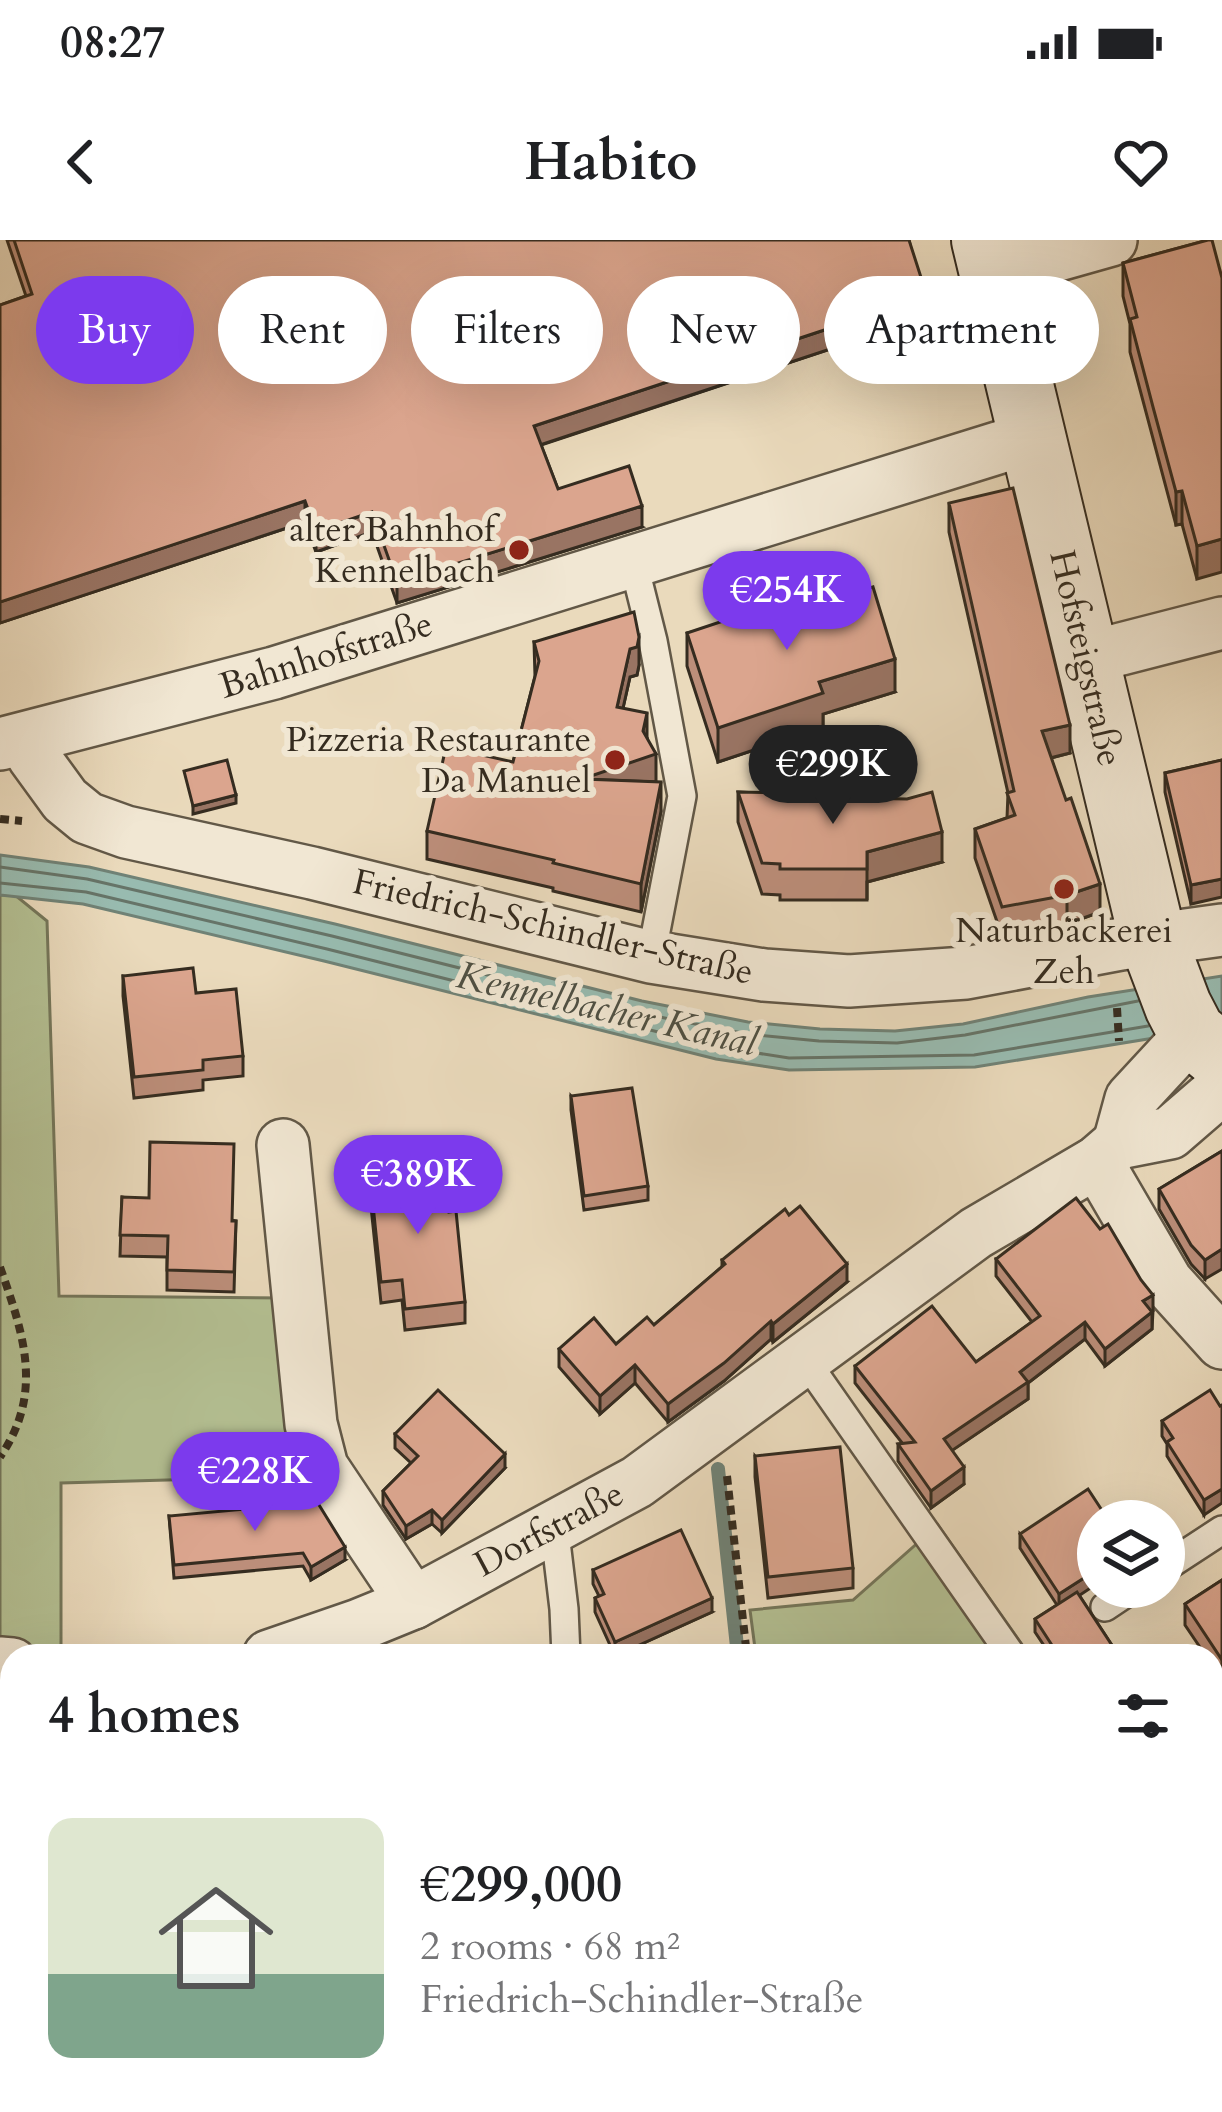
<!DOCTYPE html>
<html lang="en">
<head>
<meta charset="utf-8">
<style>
	:root { --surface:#fff; --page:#f6f6f6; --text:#202124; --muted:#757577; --accent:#7c3aed }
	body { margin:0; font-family:Cardo,serif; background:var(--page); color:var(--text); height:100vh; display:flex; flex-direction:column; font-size:45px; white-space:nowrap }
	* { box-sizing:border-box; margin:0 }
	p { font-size:39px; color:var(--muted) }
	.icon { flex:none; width:66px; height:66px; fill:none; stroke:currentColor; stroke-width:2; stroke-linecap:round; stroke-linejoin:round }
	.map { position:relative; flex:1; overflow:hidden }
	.details { position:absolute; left:0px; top:1404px; width:1224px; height:468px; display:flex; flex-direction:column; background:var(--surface); border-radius:36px 36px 0 0; box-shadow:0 12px 48px #0002 }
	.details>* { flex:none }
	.banner { position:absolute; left:36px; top:36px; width:1152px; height:108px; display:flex; gap:24px }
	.tools { position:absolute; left:1077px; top:1260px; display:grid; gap:24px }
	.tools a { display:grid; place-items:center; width:108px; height:108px; border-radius:50%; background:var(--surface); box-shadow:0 12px 48px #0002; font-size:60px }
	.price { position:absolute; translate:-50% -102px; padding:0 27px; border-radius:42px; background:var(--accent); color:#fff; font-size:39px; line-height:78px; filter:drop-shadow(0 3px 6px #0008) }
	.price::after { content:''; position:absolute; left:50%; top:72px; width:36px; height:27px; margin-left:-18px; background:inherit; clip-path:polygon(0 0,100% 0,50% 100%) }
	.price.current { background:#222; color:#fff }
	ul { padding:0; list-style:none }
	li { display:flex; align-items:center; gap:36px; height:300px; padding:0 48px }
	li span { display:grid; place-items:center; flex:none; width:336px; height:240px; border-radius:24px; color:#555 }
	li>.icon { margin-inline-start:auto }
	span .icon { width:144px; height:144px; fill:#fffc; stroke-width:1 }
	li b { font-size:51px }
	h2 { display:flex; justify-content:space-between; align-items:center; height:144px; padding:0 48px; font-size:51px }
	.tag { padding:0 42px; border-radius:54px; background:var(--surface); box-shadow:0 12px 48px #0002; font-size:42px; line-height:108px }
	.tag.current { background:var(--accent); color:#fff }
	.status { display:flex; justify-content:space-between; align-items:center; height:84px; padding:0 60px; background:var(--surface); direction:ltr }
	.status svg { height:33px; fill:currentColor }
	header { display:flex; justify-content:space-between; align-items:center; height:156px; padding:0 48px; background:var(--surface); font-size:54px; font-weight:700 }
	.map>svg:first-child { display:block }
	.green { fill:#b4c093; stroke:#74765a; stroke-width:3 }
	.water { fill:#98bbb0; stroke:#708276; stroke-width:3 }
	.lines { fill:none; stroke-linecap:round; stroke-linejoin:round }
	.shore { stroke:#667468; stroke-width:3 }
	.stream { stroke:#708276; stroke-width:14 }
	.lane-casing { stroke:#625847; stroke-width:32 }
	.street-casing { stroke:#625847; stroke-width:56 }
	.secondary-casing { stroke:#352c20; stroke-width:70 }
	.path { stroke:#352c20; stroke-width:8; stroke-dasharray:9 6; stroke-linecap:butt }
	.lane { stroke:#f1e7d3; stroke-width:27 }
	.street { stroke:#f1e7d3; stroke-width:51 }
	.secondary { stroke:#f1e7d3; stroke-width:66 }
	.wall { fill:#bc8e7a; stroke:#352c20; stroke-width:3 }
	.shaded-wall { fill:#997463; stroke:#352c20; stroke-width:3 }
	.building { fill:#dba58e; stroke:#352c20; stroke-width:3 }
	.poi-dot { fill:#8f2418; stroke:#f1e7d3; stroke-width:4.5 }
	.labels { text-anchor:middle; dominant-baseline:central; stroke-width:12; stroke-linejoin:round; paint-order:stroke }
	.poi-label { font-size:36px; fill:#352c20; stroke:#f1e7d3; text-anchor:end }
	.street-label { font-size:36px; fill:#352c20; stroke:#f1e7d3 }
	.water-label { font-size:39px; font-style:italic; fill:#4e5044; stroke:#f1e7d3 }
</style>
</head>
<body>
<div class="status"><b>08:27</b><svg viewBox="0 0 49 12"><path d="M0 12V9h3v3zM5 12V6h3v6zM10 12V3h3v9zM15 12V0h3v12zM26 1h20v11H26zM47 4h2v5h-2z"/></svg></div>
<header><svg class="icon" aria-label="back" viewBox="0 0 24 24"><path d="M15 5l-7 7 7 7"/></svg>Habito<svg class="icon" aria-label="heart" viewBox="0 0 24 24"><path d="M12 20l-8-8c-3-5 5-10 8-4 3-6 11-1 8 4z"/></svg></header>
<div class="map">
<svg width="1222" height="1872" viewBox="0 0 1222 1872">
	<rect width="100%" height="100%" fill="#eadabc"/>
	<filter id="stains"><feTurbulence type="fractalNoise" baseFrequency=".00167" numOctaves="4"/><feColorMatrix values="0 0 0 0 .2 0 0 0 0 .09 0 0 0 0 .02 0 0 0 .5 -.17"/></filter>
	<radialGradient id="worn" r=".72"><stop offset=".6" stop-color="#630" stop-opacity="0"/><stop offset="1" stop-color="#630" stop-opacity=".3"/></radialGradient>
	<g class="green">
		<path d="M0,655h15l32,26 12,375 228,2 23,178 -249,7v168l-61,-3z"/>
		<path d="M938,1285l92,131h-274l-6,-46 103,-10z"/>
		<path d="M1222,1538v168l-10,-17v-144z"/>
		<path d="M12,1637v223h151l2,12h-154l-11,-171v-54z"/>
		<path d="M333,1860h184l1,12h-183z"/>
	</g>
	<path class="water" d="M0,615l89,12 246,57 307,77 106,21 72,7 75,2 68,-7 125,-27 134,-21v51l-247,40 -186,3 -73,-11 -392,-98 -241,-57 -83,-9z"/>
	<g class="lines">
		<g class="shore">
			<path d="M0,627l87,12 245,57 307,77 108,21 72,7 78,2 68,-8 173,-34"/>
			<path d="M0,643l86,9 241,57 391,98 71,11 185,-3 174,-29"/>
		</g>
		<path class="stream" d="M718,1229l20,187"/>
		<g class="lane-casing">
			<g id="lane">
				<path d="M633,321l20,80 29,155 -31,161"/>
				<path d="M805,1120l207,296"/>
				<path d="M554,1285l10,84 2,47"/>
				<path d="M1164,1328l58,-38"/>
				<path d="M1105,1367l30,-20"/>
				<path d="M1212,1491l10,-5"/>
			</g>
		</g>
		<g class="street-casing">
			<g id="street">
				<path d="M994,33l117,-33"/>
				<path d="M1086,418l136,-35"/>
				<path d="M29,498l4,18 32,44 22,18 39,14 186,41 339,84 113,18 85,6 117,-8 155,-29 101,-14"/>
				<path d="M0,504l274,-71 759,-236"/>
				<path d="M1119,903l12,-44 61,-66"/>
				<path d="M283,905l28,279 11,43 91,136"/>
				<path d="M1097,922l70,120 55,61"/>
				<path d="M269,1416l90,-31 54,-22 224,-121 339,-249 121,-71 22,-19 51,-10 44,-38 8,-11"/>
				<path d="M0,1423l12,1"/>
				<path d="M792,1872l1,-12"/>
			</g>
		</g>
		<g class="secondary-casing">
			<path id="secondary" d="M985,0l168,700 25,66 14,27 30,25"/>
		</g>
		<g class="path">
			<path d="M0,579l22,2"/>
			<path d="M1117,768l2,33"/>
			<path d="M0,1027c24,68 44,126 0,190"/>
			<path d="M727,1236l20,180"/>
		</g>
		<use href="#lane" class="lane"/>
		<use href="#street" class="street"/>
		<use href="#secondary" class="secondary"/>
	</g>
	<g class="wall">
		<path d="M7,0h902l18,77 -386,128 17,44 84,38 -245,76 -25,-71 -56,20 -11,-30 -305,101v-318l26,-9z"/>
		<path d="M1208,0l-11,339 -15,-55 -6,1 -46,-173v-28l-7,-28v-33z"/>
		<path d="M949,263l121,250 -19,5 49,154 -33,12 -65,12 -27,-78v-29l32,-11 1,-25 -59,-261z"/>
		<path d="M796,371l99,81 -72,22v13l-105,35 -31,-96v-33z"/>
		<path d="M534,402l105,23 -2,10 -7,2 -7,31 24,30 14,73 -20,101 -88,-21v-3l-126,-29v-28l86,-69 22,-86z"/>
		<path d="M1222,520l-31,144 -26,-112v-19z"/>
		<path d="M738,552l119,6 85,64 -75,20v18h-87v-5l-18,-1 -24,-72z"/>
		<path d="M123,736l73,17 47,63v20l-40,4v10l-69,8 -11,-102z"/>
		<path d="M571,856l77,90v14l-64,10 -13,-100z"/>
		<path d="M1222,911l-17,128 -14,-15 -32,-55v-20z"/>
		<path d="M370,936l79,36 16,90v21l-60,7 -3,-30 -21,3 -11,-106z"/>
		<path d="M122,957l114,24 -2,71 -67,-2v-33l-47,-1z"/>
		<path d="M996,1019l157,52 -1,18 -47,37 -20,-27 -57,44v16l-76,51 12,34 -33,24 -33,-47v-17h5l-48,-61v-17l121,-4 56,-40 -36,-46z"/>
		<path d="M722,1020l125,22 -74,60 -2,-3 -47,42 -56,41 -33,-39 -35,31 -41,-47v-18l57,-5 38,-19 68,-58z"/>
		<path d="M1220,1166l-16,109 -37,-59v-12l-5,-8v-15z"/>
		<path d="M395,1194l110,34 -63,65 -10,-9 -26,15 -23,-34v-14l28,-28 -16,-15z"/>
		<path d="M755,1216l98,112v20l-85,10 -13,-121z"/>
		<path d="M169,1276l176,44 -34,20 -8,-14 -129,12z"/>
		<path d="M1020,1294l59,61 40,61h-68l-16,-24v-13l22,-14 -37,-57z"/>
		<path d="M593,1330l119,42 -97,44 -20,-44v-14l4,-2 -6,-12z"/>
		<path d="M1222,1340v100l-10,-15v-9h-6l-21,-31v-21z"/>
		<path d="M0,1481l12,3v100l-12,-4z"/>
		<path d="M235,1860h94l1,12h-65l-2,-10 -27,5z"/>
	</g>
	<g class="shaded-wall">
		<path d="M927,56v21l-393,130v-21z"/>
		<path d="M1182,251v33l-6,1v-33z"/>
		<path d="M305,261v21l-305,101v-21z"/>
		<path d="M642,266v21l-245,76v-21z"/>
		<path d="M372,272v20l-56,20v-21z"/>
		<path d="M1222,299v33l-25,7v-33z"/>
		<path d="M639,397v28l-2,10 -7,2 -13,58v-28l13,-58z"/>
		<path d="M895,419v33l-72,22v13l-105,35v-34l101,-46z"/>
		<path d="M647,473v28l9,13v28l-74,-3 61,-48z"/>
		<path d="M1070,485v28l-28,7v-29z"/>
		<path d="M661,542v29l-20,101v-28z"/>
		<path d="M236,555v8l-43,11v-8z"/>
		<path d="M942,592v30l-75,20v18v-48z"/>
		<path d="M1222,639v18l-31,7v-19z"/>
		<path d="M1100,644v28l-33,12v-29z"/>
		<path d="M1222,1009v20l-17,10v-19z"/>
		<path d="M847,1024v18l-74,60v-18z"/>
		<path d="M1153,1055v16l-10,6v-16z"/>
		<path d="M1152,1072v17l-47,37v-17z"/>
		<path d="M771,1081v18l-47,42 -56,41v-18z"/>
		<path d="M1085,1082v17l-57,44v16l-84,57v-17l76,-67z"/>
		<path d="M635,1125v18l-35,31v-18z"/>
		<path d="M505,1214v14l-63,65v-13z"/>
		<path d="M964,1227v17l-33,24v-17z"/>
		<path d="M1222,1249v14l-18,12v-15z"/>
		<path d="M432,1270v14l-26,15v-13z"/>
		<path d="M345,1307v13l-34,20v-13z"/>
		<path d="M1098,1329v14l-39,26v-15z"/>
		<path d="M712,1358v14l-97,44v-14z"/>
	</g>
	<g class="building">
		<path d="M14,0h895l18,56 -393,130 24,63 71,-23 13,40 -245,76 -25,-70 -56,19 -11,-30 -305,101v-297l32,-11z"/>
		<path d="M1208,0h4l10,38v261l-25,7 -15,-55 -6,1 -23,-85 -23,-88 7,-2 -14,-54z"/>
		<path d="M1013,248l57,237 -28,6 24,69 5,-2 29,86 -33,11 -65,12 -27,-78 40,-14 -8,-22 7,-2 -65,-288z"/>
		<path d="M873,347l22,72 -76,23 4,11 -105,35 -31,-95 105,-35 4,13z"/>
		<path d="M634,372l5,25 -2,10 -7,2 -13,58 30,6 -4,18 13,23 -74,25 79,3 -20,102 -88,-21 1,-3 -127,-29 19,-84 67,15 26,-101 -5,-19z"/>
		<path d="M227,520l9,35 -43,11 -9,-35z"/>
		<path d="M1222,520v119l-31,6 -26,-112z"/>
		<path d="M738,552l118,2 1,4 50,1 25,-7 10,40 -75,20v17h-87v-5l-18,-1z"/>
		<path d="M193,728l3,25 40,-4 7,67 -40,4v10l-69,7 -11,-101z"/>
		<path d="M632,848l16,98 -64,10 -13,-100z"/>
		<path d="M150,902l84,2 -2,77h4l-2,51 -67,-2 1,-34 -48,-1 2,-38 27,1z"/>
		<path d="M1222,911v98l-17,11 -14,-15 -32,-56z"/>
		<path d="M445,927l4,45 7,-1 9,91 -60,7 -3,-29 -21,2 -11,-106z"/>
		<path d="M1076,958l24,31 8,-5 33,56 12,15 -10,6 9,11 -47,37 -20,-27 -65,50 8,10 -84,57 20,28 -33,24 -33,-47 17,-2 -60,-76 77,-60 44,56 64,-46 -44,-57z"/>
		<path d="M800,966l47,58 -74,60 -2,-3 -47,42 -56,41 -33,-39 -35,31 -41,-47 35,-31 22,26 31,-27 7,8 71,-61 -3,-4 63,-51 4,6z"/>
		<path d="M438,1150l67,64 -63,66 -10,-10 -26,16 -23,-35 35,-35 -23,-22z"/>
		<path d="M1210,1150l10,16 2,-1v84l-18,11 -37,-58 6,-4 -11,-17z"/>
		<path d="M840,1207l13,121 -85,9 -13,-121z"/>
		<path d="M1088,1249l21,32h-11v48l-39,25 -39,-60z"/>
		<path d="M311,1252l34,55 -34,20 -8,-14 -129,12 -5,-49 121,-11z"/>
		<path d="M681,1290l31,68 -97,44 -20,-44 9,-4 -11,-24z"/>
		<path d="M1222,1340v80l-37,-56z"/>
		<path d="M1077,1352l42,64h-60l-24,-37z"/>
		<path d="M0,1481l12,3v86l-12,-3z"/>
		<path d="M265,1860h64l1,2 -63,10z"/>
		<path d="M602,1860h130l1,12h-130z"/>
		<path d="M860,1860h129v12h-128z"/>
	</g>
	<g class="poi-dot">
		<circle cx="519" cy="310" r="12"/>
		<circle cx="615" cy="520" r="12"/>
		<circle cx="1064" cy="649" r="12"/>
	</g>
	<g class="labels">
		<g class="poi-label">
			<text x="495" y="289">alter Bahnhof<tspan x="495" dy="41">Kennelbach</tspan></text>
			<text x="591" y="499">Pizzeria Restaurante<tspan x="591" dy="41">Da Manuel</tspan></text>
			<text x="1064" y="690" text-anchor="middle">Naturbäckerei<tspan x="1064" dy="41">Zeh</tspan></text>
		</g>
		<g class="street-label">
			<text transform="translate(326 415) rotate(-17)">Bahnhofstraße</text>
			<text transform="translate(1086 418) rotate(77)">Hofsteigstraße</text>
			<text transform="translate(553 687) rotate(13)">Friedrich-Schindler-Straße</text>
			<text transform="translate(549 1289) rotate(-28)">Dorfstraße</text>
		</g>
		<g class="water-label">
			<text transform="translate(607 769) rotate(13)">Kennelbacher Kanal</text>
		</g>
	</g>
	<rect width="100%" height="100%" filter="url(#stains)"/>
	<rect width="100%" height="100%" fill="url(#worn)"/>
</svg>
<div class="tools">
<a><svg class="icon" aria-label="layers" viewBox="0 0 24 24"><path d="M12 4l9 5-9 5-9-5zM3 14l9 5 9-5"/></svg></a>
</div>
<b class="price" style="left:787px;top:413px">€254K</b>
<b class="price current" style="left:833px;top:587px">€299K</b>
<b class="price" style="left:418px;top:997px">€389K</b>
<b class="price" style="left:255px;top:1294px">€228K</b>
<div class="banner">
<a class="tag current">Buy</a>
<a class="tag">Rent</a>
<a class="tag">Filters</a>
<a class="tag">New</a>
<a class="tag">Apartment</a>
</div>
<section class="details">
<h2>4 homes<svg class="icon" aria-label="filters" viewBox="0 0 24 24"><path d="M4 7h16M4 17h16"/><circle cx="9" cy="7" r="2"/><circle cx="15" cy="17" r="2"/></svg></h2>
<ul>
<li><span style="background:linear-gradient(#dfe7d0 65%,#7fa58c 0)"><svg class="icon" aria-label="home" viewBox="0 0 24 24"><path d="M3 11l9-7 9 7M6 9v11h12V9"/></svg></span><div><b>€299,000</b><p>2 rooms · 68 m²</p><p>Friedrich-Schindler-Straße</p></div></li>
</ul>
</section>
</div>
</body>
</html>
